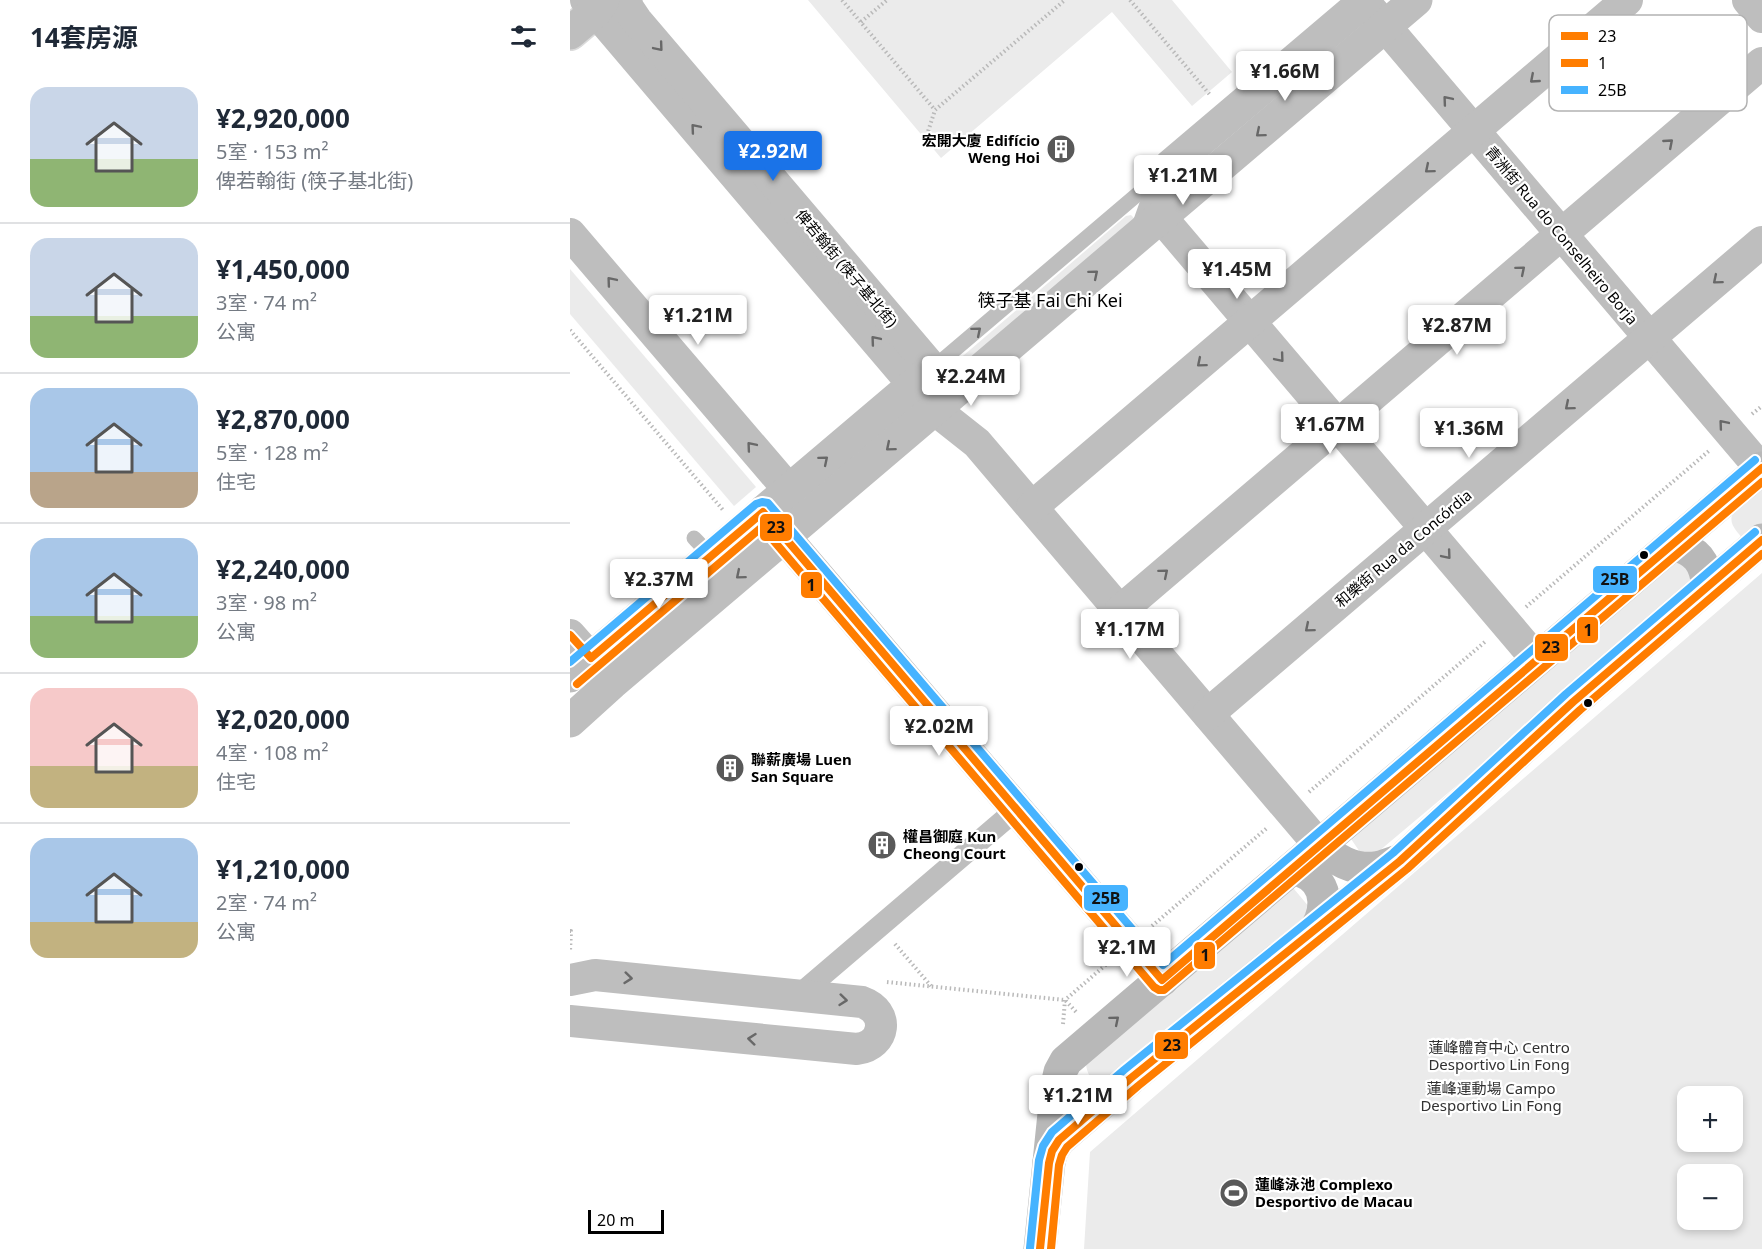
<!DOCTYPE html>
<html lang="zh">
<head>
<meta charset="utf-8">
<style>
	:root { --surface:#fff; --page:#f6f6f7; --text:#1f2937; --muted:#747a83; --line:#e0e1e3; --accent:#1a73e8 }
	body { margin:0; font-family:"Noto Sans","Noto Sans SC",sans-serif; background:var(--page); color:var(--text); height:100vh; display:flex; flex-direction:column; font-size:22px; white-space:nowrap }
	* { box-sizing:border-box; margin:0 }
	p { font-size:20px; color:var(--muted) }
	.icon { flex:none; width:33px; height:33px; fill:none; stroke:currentColor; stroke-width:2; stroke-linecap:round; stroke-linejoin:round }
	.map { position:relative; flex:1; overflow:hidden }
	.drawer { display:flex; flex-direction:column; background:var(--surface); width:570px }
	.drawer>* { flex:none }
	.fabs { position:absolute; left:1107px; top:1086px; display:grid; gap:12px }
	.fabs a { display:grid; place-items:center; width:66px; height:66px; border-radius:12px; background:var(--surface); box-shadow:0 3px 9px #0003; font-size:30px }
	.scale { position:absolute; left:18px; bottom:15px; width:76px; box-sizing:border-box; padding-left:6px; border:3px solid #000; border-top:0; font-size:16px; line-height:21px; white-space:nowrap; color:#000; -webkit-text-stroke:4px #fff; paint-order:stroke }
	.price { position:absolute; translate:-50% -51px; padding:0 14px; border-radius:6px; background:#fff; color:#222; font-size:20px; line-height:39px; filter:drop-shadow(0 2px 3px #0008) }
	.price::after { content:''; position:absolute; left:50%; top:36px; width:18px; height:14px; margin-left:-9px; background:inherit; clip-path:polygon(0 0,100% 0,50% 100%) }
	.price.on { background:var(--accent); color:#fff }
	ul { padding:0; list-style:none }
	li { display:flex; align-items:center; gap:18px; height:150px; padding:0 30px }
	li+li { border-top:2px solid var(--line) }
	li span { display:grid; place-items:center; flex:none; width:168px; height:120px; border-radius:18px; color:#555 }
	li>.icon { margin-inline-start:auto }
	span .icon { width:72px; height:72px; fill:#fffc; stroke-width:1 }
	li b { font-size:26px }
	h2 { display:flex; justify-content:space-between; align-items:center; height:72px; padding:0 30px; font-size:26px }
	main { display:flex; flex:1; min-height:0 }
	.map>svg:first-child { display:block }
	.green { fill:#ebebeb; fill-rule:evenodd }
	.lines { fill:none; stroke-linecap:round; stroke-linejoin:round }
	.primary-casing { stroke:#dbdbdb; stroke-width:36 }
	.path { stroke:#b9b9b9; stroke-width:4; stroke-dasharray:1.5 3; stroke-linecap:butt }
	.service { stroke:#bebebe; stroke-width:15 }
	.pedestrian { stroke:#bebebe; stroke-width:22 }
	.minor { stroke:#bebebe; stroke-width:32 }
	.tertiary { stroke:#bebebe; stroke-width:33 }
	.secondary { stroke:#b8b8b8; stroke-width:33 }
	.primary { stroke:#bebebe; stroke-width:33 }
	.bus-1-casing { stroke:#fff; stroke-width:12 }
	.bus-2-casing { stroke:#fff; stroke-width:12 }
	.bus-3-casing { stroke:#fff; stroke-width:12 }
	.bus-1 { stroke:#ff7d00; stroke-width:8 }
	.bus-2 { stroke:#ff7d00; stroke-width:8 }
	.bus-3 { stroke:#46b3ff; stroke-width:8 }
	.oneway { stroke:#686868 }
	.oneway2 { stroke:#656565 }
	.bus-dot { fill:#000; stroke:#fff; stroke-width:2 }
	.labels { text-anchor:middle; dominant-baseline:central; stroke-width:4.5; stroke-linejoin:round; paint-order:stroke }
	.poi-label { font-size:15px; font-weight:bold; fill:#000; stroke:#fff; text-anchor:start }
	.street-label { font-size:15px; fill:#000; stroke:#fff }
	.park-label { font-size:15px; fill:#323232; stroke:#fff }
	.quarter-label { font-size:18px; fill:#000; stroke:#fff }
	.key { fill:#fff; stroke:#b2b2b2; stroke-width:1.5 }
	.key-label { font-size:16px; fill:#000 }
	.line-badge { stroke:#fff; stroke-width:2 }
	.pale-badge-label { font-size:16px; text-anchor:middle; font-weight:bold; fill:#111 }
</style>
</head>
<body>
<main>
<section class="drawer">
<h2>14套房源<svg class="icon" aria-label="filters" viewBox="0 0 24 24"><path d="M4 7h16M4 17h16"/><circle cx="9" cy="7" r="2"/><circle cx="15" cy="17" r="2"/></svg></h2>
<ul>
<li><span style="background:linear-gradient(#c9d6e8 60%,#8fb573 0)"><svg class="icon" aria-label="home" viewBox="0 0 24 24"><path d="M3 11l9-7 9 7M6 9v11h12V9"/></svg></span><div><b>¥2,920,000</b><p>5室 · 153 m²</p><p>俾若翰街 (筷子基北街)</p></div></li>
<li><span style="background:linear-gradient(#c9d6e8 65%,#8fb573 0)"><svg class="icon" aria-label="home" viewBox="0 0 24 24"><path d="M3 11l9-7 9 7M6 9v11h12V9"/></svg></span><div><b>¥1,450,000</b><p>3室 · 74 m²</p><p>公寓</p></div></li>
<li><span style="background:linear-gradient(#a9c7e8 70%,#b9a48a 0)"><svg class="icon" aria-label="home" viewBox="0 0 24 24"><path d="M3 11l9-7 9 7M6 9v11h12V9"/></svg></span><div><b>¥2,870,000</b><p>5室 · 128 m²</p><p>住宅</p></div></li>
<li><span style="background:linear-gradient(#a9c7e8 65%,#8fb573 0)"><svg class="icon" aria-label="home" viewBox="0 0 24 24"><path d="M3 11l9-7 9 7M6 9v11h12V9"/></svg></span><div><b>¥2,240,000</b><p>3室 · 98 m²</p><p>公寓</p></div></li>
<li><span style="background:linear-gradient(#f6c9c9 65%,#c2b280 0)"><svg class="icon" aria-label="home" viewBox="0 0 24 24"><path d="M3 11l9-7 9 7M6 9v11h12V9"/></svg></span><div><b>¥2,020,000</b><p>4室 · 108 m²</p><p>住宅</p></div></li>
<li><span style="background:linear-gradient(#a9c7e8 70%,#c2b280 0)"><svg class="icon" aria-label="home" viewBox="0 0 24 24"><path d="M3 11l9-7 9 7M6 9v11h12V9"/></svg></span><div><b>¥1,210,000</b><p>2室 · 74 m²</p><p>公寓</p></div></li>
</ul>
</section>
<div class="map">
<svg width="1192" height="1249" viewBox="0 0 1192 1249">
	<rect width="100%" height="100%" fill="#fff"/>
	<g class="green">
		<path d="M238,0h364l60,72 -40,34 -80,-94 -171,146z"/>
		<path d="M561,215l6,6 -179,154 -8,-8 176,-151z"/>
		<path d="M0,269l186,218 -22,19 -164,-192z"/>
		<path d="M1192,489v43l-19,7c-5,-7 -14,-14 -11,-24z"/>
		<path d="M1108,559l22,22 -328,276 -10,-2 -13,-19z"/>
		<path d="M1192,573v676h-678l6,-97zM1118,1096h44v46h-44zM1118,1174h44v46h-44z"/>
		<path d="M719,883l26,31 -215,171c-9,-5 -13,-11 -14,-21z"/>
	</g>
	<g class="lines">
		<g class="primary-casing">
			<path id="primary" d="M0,33l26,-22 7,-11"/>
		</g>
		<g class="path">
			<path d="M272,0l93,110"/>
			<path d="M560,0l81,96"/>
			<path d="M291,22l26,-22"/>
			<path d="M354,144l11,-34 130,-110"/>
			<path d="M0,330l153,180"/>
			<path d="M1182,414l10,-8"/>
			<path d="M956,607l184,-157"/>
			<path d="M739,792l177,-151"/>
			<path d="M582,926l115,-98"/>
			<path d="M0,931h1l-1,20"/>
			<path d="M325,944l36,42"/>
			<path d="M317,982l178,18 12,13"/>
			<path d="M493,1024l2,-24 44,-38"/>
		</g>
		<g class="service">
			<path d="M362,369l227,-193"/>
			<path d="M124,538c7,7 14,13 10,23"/>
		</g>
		<path class="pedestrian" d="M228,996l219,-187"/>
		<g class="minor">
			<path d="M16,0l348,409 43,34 342,402"/>
			<path d="M56,0l2,8 8,12 313,368"/>
			<path d="M1178,0l14,17"/>
			<path d="M797,5l394,464"/>
			<path d="M591,217l376,443"/>
			<path d="M0,234l219,256"/>
			<path d="M462,507l595,-507"/>
			<path d="M550,611l642,-548"/>
			<path d="M0,635l39,44"/>
			<path d="M638,714l554,-472"/>
			<path d="M0,980l25,-5 267,27c28,10 24,43 -5,47l-287,-28"/>
		</g>
		<g class="tertiary">
			<path d="M579,225l21,-59 196,-166"/>
			<path d="M193,512l399,468"/>
			<path d="M0,676l362,-307"/>
			<path d="M0,721l42,-38 804,-683"/>
		</g>
		<g class="secondary">
			<path d="M1103,544c24,7 32,17 35,42"/>
			<path d="M749,845c17,15 33,25 56,23 8,-1 16,-5 23,-7"/>
			<path d="M723,869c32,5 38,35 23,60"/>
			<path d="M479,1162l3,-11 7,-11 72,-62 269,-217 173,-159 189,-162"/>
			<path d="M470,1249l17,-164 3,-13 6,-11 696,-593"/>
		</g>
		<use href="#primary" class="primary"/>
		<g class="bus-1-casing">
			<g id="bus-1">
				<path d="M0,635l21,23 172,-146 399,468 600,-512"/>
				<path d="M470,1249l9,-86 3,-12 7,-11 72,-62 269,-217 173,-159 189,-162"/>
			</g>
		</g>
		<g class="bus-2-casing">
			<g id="bus-2">
				<path d="M7,684l185,-157 392,460 5,3h5l598,-508"/>
				<path d="M481,1249l8,-84 3,-10 5,-8 71,-61 269,-217 173,-159 182,-156"/>
			</g>
		</g>
		<g class="bus-3-casing">
			<g id="bus-3">
				<path d="M0,662l186,-158 6,-2 6,1 395,462 592,-505"/>
				<path d="M460,1248l9,-88 4,-14 9,-14 72,-62 269,-217 173,-159 189,-162"/>
			</g>
		</g>
		<use href="#bus-1" class="bus-1"/>
		<use href="#bus-2" class="bus-2"/>
		<use href="#bus-3" class="bus-3"/>
	</g>
	<defs><path id="oneway-chevron" d="M-2-3.5L2.5 0L-2 3.5" fill="none" stroke-width="1.6" stroke-linecap="round" stroke-linejoin="round" transform="scale(1.5)"/></defs>
	<g class="oneway">
		<use href="#oneway-chevron" transform="translate(89 47) rotate(50)"/>
		<use href="#oneway-chevron" transform="translate(964 79) rotate(139)"/>
		<use href="#oneway-chevron" transform="translate(877 100) rotate(-130)"/>
		<use href="#oneway-chevron" transform="translate(125 128) rotate(-130)"/>
		<use href="#oneway-chevron" transform="translate(690 133) rotate(140)"/>
		<use href="#oneway-chevron" transform="translate(1099 143) rotate(-41)"/>
		<use href="#oneway-chevron" transform="translate(859 169) rotate(140)"/>
		<use href="#oneway-chevron" transform="translate(951 270) rotate(-40)"/>
		<use href="#oneway-chevron" transform="translate(524 274) rotate(-40)"/>
		<use href="#oneway-chevron" transform="translate(1147 280) rotate(140)"/>
		<use href="#oneway-chevron" transform="translate(41 281) rotate(-130)"/>
		<use href="#oneway-chevron" transform="translate(407 331) rotate(-40)"/>
		<use href="#oneway-chevron" transform="translate(305 340) rotate(-130)"/>
		<use href="#oneway-chevron" transform="translate(710 358) rotate(50)"/>
		<use href="#oneway-chevron" transform="translate(631 363) rotate(140)"/>
		<use href="#oneway-chevron" transform="translate(999 406) rotate(140)"/>
		<use href="#oneway-chevron" transform="translate(1153 424) rotate(-130)"/>
		<use href="#oneway-chevron" transform="translate(181 446) rotate(-130)"/>
		<use href="#oneway-chevron" transform="translate(320 447) rotate(140)"/>
		<use href="#oneway-chevron" transform="translate(254 460) rotate(-40)"/>
		<use href="#oneway-chevron" transform="translate(877 555) rotate(50)"/>
		<use href="#oneway-chevron" transform="translate(594 573) rotate(-40)"/>
		<use href="#oneway-chevron" transform="translate(170 575) rotate(140)"/>
		<use href="#oneway-chevron" transform="translate(739 628) rotate(140)"/>
		<use href="#oneway-chevron" transform="translate(58 978) rotate(6)"/>
		<use href="#oneway-chevron" transform="translate(273 1000) rotate(6)"/>
		<use href="#oneway-chevron" transform="translate(182 1039) rotate(-174)"/>
	</g>
	<use class="oneway2" href="#oneway-chevron" transform="translate(545 1020) rotate(-40)"/>
	<defs>
		<g id="building-disc" transform="scale(1.5)"><circle r="9.5" fill="#595959" stroke="#fff"/><path d="M-4-6H4V6H1V3H-1V6H-4ZM-2.5-4.3h1.7v1.8h-1.7ZM.8-4.3h1.7v1.8H.8ZM-2.5-1h1.7V.8h-1.7ZM.8-1h1.7V.8H.8Z" fill="#fff"/></g>
		<g id="stadium-disc" transform="scale(1.5)"><circle r="9.5" fill="#595959" stroke="#fff"/><path d="M0-5a6.5 5 0 1 0 0 10a6.5 5 0 1 0 0-10ZM-3.5-1.8h7v3.6h-7Z" fill="#fff"/></g>
	</defs>
	<g fill-rule="evenodd">
		<use href="#building-disc" x="491" y="149"/>
		<use href="#building-disc" x="160" y="768"/>
		<use href="#building-disc" x="312" y="845"/>
		<use href="#stadium-disc" x="664" y="1193"/>
	</g>
	<g class="bus-dot">
		<circle cx="1074" cy="555" r="5"/>
		<circle cx="1018" cy="703" r="5"/>
		<circle cx="509" cy="867" r="5"/>
	</g>
	<g class="labels">
		<g class="poi-label">
			<text x="470" y="140" text-anchor="end">宏開大廈 Edifício<tspan x="470" dy="17">Weng Hoi</tspan></text>
			<text x="181" y="759">聯薪廣場 Luen<tspan x="181" dy="17">San Square</tspan></text>
			<text x="333" y="836">權昌御庭 Kun<tspan x="333" dy="17">Cheong Court</tspan></text>
			<text x="685" y="1184">蓮峰泳池 Complexo<tspan x="685" dy="17">Desportivo de Macau</tspan></text>
		</g>
		<g class="street-label">
			<text transform="translate(992 235) rotate(50)">青洲街 Rua do Conselheiro Borja</text>
			<text transform="translate(277 268) rotate(50)">俾若翰街 (筷子基北街)</text>
			<text transform="translate(833 548) rotate(-40)">和樂街 Rua da Concórdia</text>
		</g>
		<g class="park-label">
			<text x="929" y="1047">蓮峰體育中心 Centro<tspan x="929" dy="17">Desportivo Lin Fong</tspan></text>
			<text x="921" y="1088">蓮峰運動場 Campo<tspan x="921" dy="17">Desportivo Lin Fong</tspan></text>
		</g>
		<g class="quarter-label">
			<text x="480" y="300">筷子基 Fai Chi Kei</text>
		</g>
	</g>
	<rect x="979" y="15" width="198" height="96" rx="9" class="key"/>
	<rect x="991" y="32" width="27" height="8" fill="#ff7d00"/>
	<rect x="991" y="59" width="27" height="8" fill="#ff7d00"/>
	<rect x="991" y="86" width="27" height="8" fill="#46b3ff"/>
	<g class="key-label">
		<text x="1028" y="42">23</text>
		<text x="1028" y="69">1</text>
		<text x="1028" y="96">25B</text>
	</g>
	<g class="line-badge">
		<rect x="189" y="513" width="34" height="29" rx="6" fill="#ff7d00"/>
		<rect x="1022" y="565" width="46" height="29" rx="6" fill="#46b3ff"/>
		<rect x="230" y="571" width="23" height="28" rx="6" fill="#ff7d00"/>
		<rect x="1006" y="616" width="23" height="28" rx="6" fill="#ff7d00"/>
		<rect x="964" y="633" width="35" height="29" rx="6" fill="#ff7d00"/>
		<rect x="513" y="884" width="46" height="28" rx="6" fill="#46b3ff"/>
		<rect x="623" y="941" width="23" height="29" rx="6" fill="#ff7d00"/>
		<rect x="584" y="1031" width="35" height="29" rx="6" fill="#ff7d00"/>
	</g>
	<g class="pale-badge-label">
		<text x="206" y="533">23</text>
		<text x="1045" y="585">25B</text>
		<text x="241" y="591">1</text>
		<text x="1018" y="636">1</text>
		<text x="981" y="653">23</text>
		<text x="536" y="904">25B</text>
		<text x="635" y="961">1</text>
		<text x="602" y="1051">23</text>
	</g>
</svg>
<div class="fabs">
<a>+</a>
<a>−</a>
</div>
<div class="scale">20 m</div>
<b class="price" style="left:715px;top:102px">¥1.66M</b>
<b class="price on" style="left:203px;top:182px">¥2.92M</b>
<b class="price" style="left:613px;top:206px">¥1.21M</b>
<b class="price" style="left:667px;top:300px">¥1.45M</b>
<b class="price" style="left:128px;top:346px">¥1.21M</b>
<b class="price" style="left:887px;top:356px">¥2.87M</b>
<b class="price" style="left:401px;top:407px">¥2.24M</b>
<b class="price" style="left:760px;top:455px">¥1.67M</b>
<b class="price" style="left:899px;top:459px">¥1.36M</b>
<b class="price" style="left:89px;top:610px">¥2.37M</b>
<b class="price" style="left:560px;top:660px">¥1.17M</b>
<b class="price" style="left:369px;top:757px">¥2.02M</b>
<b class="price" style="left:557px;top:978px">¥2.1M</b>
<b class="price" style="left:508px;top:1126px">¥1.21M</b>
</div>
</main>
</body>
</html>
